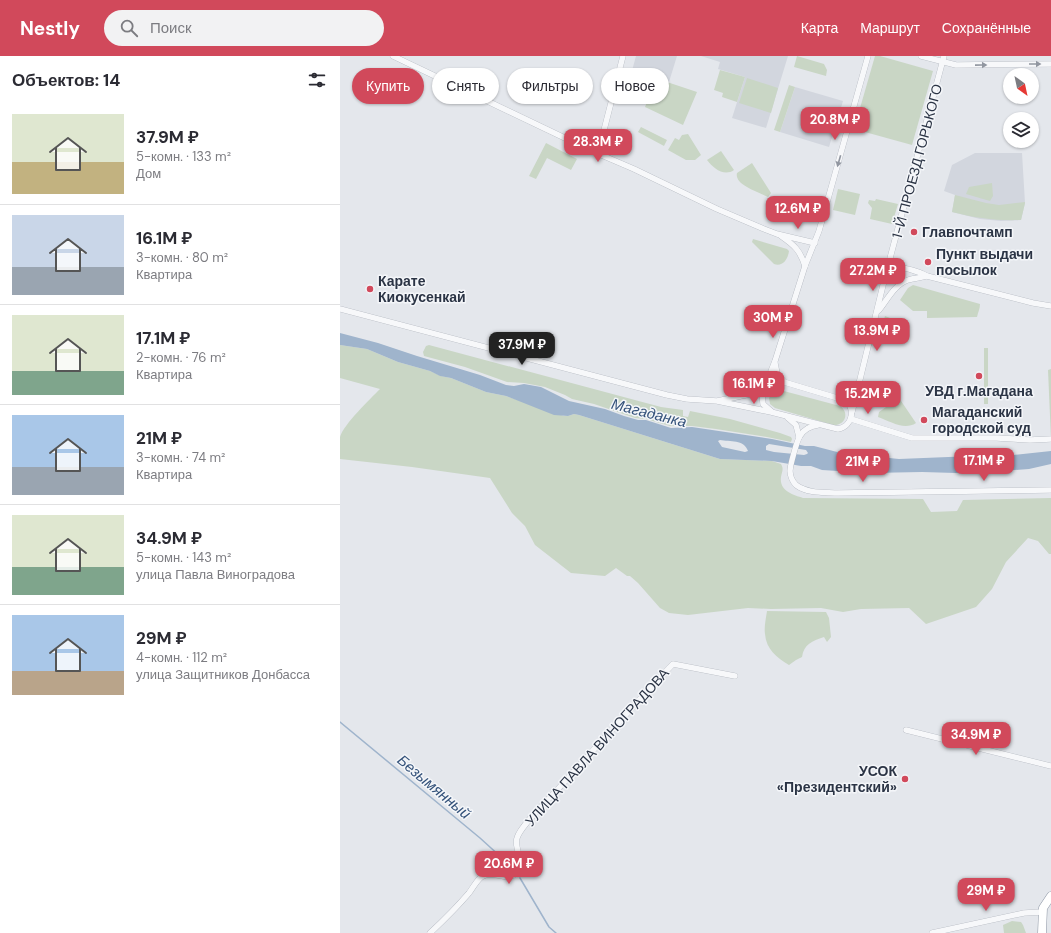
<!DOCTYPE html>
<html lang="ru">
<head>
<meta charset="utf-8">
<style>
	:root { --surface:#fff; --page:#f2f2f3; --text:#2b2b33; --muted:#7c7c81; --line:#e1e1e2; --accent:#d1495b }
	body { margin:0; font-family:"DM Sans",sans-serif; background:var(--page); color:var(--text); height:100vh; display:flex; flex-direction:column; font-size:15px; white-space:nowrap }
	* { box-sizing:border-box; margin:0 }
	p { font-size:13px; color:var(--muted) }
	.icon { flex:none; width:22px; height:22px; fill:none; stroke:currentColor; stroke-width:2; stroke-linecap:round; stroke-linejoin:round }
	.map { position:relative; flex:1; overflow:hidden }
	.panel { display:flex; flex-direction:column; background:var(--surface); width:340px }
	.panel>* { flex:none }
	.banner { position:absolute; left:12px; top:12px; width:380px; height:36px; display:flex; gap:8px }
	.needle { width:26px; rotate:147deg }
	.tools { position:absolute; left:663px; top:12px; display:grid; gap:8px }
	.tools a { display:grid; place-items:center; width:36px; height:36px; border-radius:50%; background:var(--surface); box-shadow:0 1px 3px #0004; font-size:20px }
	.price { position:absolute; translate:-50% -34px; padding:0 9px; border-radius:8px; background:var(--accent); color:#fff; font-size:13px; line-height:26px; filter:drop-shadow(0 1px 2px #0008) }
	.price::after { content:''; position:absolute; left:50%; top:24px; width:12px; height:9px; margin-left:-6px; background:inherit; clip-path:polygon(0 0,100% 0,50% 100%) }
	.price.current { background:#222; color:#fff }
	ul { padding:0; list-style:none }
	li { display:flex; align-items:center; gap:12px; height:100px; padding:0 12px }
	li+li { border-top:1px solid var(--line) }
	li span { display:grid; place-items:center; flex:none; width:112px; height:80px; border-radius:0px; color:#555 }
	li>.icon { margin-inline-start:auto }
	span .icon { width:48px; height:48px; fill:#fffc; stroke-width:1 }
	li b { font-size:17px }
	h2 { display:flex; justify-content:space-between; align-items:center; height:48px; padding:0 12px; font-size:17px }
	.tag { padding:0 14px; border-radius:18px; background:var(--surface); box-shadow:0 1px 3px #0004; font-size:14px; line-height:36px }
	.tag.current { background:var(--accent); color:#fff }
	header { display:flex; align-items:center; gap:24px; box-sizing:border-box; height:56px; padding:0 20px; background:var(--accent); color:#fff }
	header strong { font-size:19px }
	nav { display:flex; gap:22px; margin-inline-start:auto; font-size:14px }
	.search { width:280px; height:36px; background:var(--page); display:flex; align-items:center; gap:10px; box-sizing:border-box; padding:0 14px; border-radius:22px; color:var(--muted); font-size:15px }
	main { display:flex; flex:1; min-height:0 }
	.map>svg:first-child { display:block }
	.built { fill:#d2d6de }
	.green { fill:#c9d6c5 }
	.water { fill:#9fb4cc; fill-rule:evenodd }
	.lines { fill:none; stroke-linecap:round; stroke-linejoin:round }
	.stream { stroke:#9fb4cc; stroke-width:1.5 }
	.minor-casing { stroke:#a9aeb7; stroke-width:6 }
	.highway-casing { stroke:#8b94a3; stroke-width:9 }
	.minor { stroke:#f7f8fa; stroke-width:5.5 }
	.highway { stroke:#fff; stroke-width:8 }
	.oneway { fill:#9196a0 }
	.poi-dot { fill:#d1495b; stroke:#f4f6f9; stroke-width:1.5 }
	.labels { text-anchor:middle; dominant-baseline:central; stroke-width:3; stroke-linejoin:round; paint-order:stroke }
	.street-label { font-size:14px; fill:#2b3445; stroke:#f4f6f9 }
	.poi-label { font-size:14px; font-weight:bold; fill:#2b3445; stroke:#f4f6f9; text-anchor:start }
	.water-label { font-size:15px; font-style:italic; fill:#34527a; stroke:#f4f6f9 }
</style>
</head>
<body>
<header>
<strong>Nestly</strong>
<div class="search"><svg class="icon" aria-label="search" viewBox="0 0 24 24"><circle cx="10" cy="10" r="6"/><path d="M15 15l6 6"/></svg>Поиск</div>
<nav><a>Карта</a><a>Маршрут</a><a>Сохранённые</a></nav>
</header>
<main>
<section class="panel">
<h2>Объектов: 14<svg class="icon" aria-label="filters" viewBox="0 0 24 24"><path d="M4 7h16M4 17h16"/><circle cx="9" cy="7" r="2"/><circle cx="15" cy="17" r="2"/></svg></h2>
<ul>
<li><span style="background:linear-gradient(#dfe7d0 60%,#c2b280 0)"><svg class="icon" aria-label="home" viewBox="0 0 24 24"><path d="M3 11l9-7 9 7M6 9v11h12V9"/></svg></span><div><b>37.9M ₽</b><p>5-комн. · 133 m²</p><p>Дом</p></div></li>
<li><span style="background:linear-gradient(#c9d6e8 65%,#9aa5b1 0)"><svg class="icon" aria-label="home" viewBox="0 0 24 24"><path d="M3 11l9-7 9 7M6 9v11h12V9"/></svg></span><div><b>16.1M ₽</b><p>3-комн. · 80 m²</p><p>Квартира</p></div></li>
<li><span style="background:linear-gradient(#dfe7d0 70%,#7fa58c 0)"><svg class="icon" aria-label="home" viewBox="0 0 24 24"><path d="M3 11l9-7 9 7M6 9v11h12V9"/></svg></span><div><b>17.1M ₽</b><p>2-комн. · 76 m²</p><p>Квартира</p></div></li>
<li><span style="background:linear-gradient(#a9c7e8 65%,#9aa5b1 0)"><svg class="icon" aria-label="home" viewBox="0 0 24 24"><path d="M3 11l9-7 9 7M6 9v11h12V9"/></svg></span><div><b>21M ₽</b><p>3-комн. · 74 m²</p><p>Квартира</p></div></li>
<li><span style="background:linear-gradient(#dfe7d0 65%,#7fa58c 0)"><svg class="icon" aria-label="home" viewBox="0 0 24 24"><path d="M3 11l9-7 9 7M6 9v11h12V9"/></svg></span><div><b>34.9M ₽</b><p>5-комн. · 143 m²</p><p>улица Павла Виноградова</p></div></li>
<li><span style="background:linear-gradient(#a9c7e8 70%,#b9a48a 0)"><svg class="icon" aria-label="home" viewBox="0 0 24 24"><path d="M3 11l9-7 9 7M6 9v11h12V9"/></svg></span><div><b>29M ₽</b><p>4-комн. · 112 m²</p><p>улица Защитников Донбасса</p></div></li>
</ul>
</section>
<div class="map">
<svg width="711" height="877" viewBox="0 0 711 877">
	<rect width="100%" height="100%" fill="#e4e7ec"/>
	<g class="built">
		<path d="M296,0h41l-8,26 -11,-6 -5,11 -8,-4 -15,-5z"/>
		<path d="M361,0h87l-22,72 -34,-10 13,-41 -27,-8 2,-7z"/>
		<path d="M455,31l48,14 -14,46 -49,-15z"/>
		<path d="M635,97h47l3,50 -4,17 -20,1 -21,-2 -28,-7 3,-17 -11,-4 8,-26z"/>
	</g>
	<g class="green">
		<path d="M457,0l27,8 3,6 -1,6 -32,-9z"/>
		<path d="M535,0h5l53,15 -21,74 -58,-16z"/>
		<path d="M380,14l25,7 -8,25 -15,-5 1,-4 -9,-3z"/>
		<path d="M318,19l9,3v4l30,10 -14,33 -38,-18z"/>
		<path d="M407,22l31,10 -7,25 -32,-10z"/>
		<path d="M449,29l6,2 -15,45 -6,-2z"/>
		<path d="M301,71l26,13 -3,6 -26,-14z"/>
		<path d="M348,78l13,21 -6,5h-9l-18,-10 7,-12 4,2 3,-5z"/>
		<path d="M206,87l31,16 -6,11 -24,-12 -11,21 -7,-3z"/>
		<path d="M381,95l13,19c-10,7 -21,-2 -27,-10z"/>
		<path d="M412,107l19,30 -3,4c-9,-5 -34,-12 -31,-24z"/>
		<path d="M652,127l1,13 -3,5 -24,-7 3,-7z"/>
		<path d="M498,133l22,5 -5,21 -22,-5z"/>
		<path d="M615,139l31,8 13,2 26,-3v1l-4,17c-24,1 -46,-2 -69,-8z"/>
		<path d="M536,143l22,5 -6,20 -22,-5 2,-11 -4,-5 1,-3 6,1z"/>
		<path d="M413,183l34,10 2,2c-1,8 -6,16 -15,13l-22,-22z"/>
		<path d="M573,229l67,19c0,5 -2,8 -3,13l-50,1v-7h-14l-13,-11 8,-12z"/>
		<path d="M545,260l5,2 -10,29 -4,-1z"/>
		<path d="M0,289l27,4 31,13 32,9 11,5 10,2 35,14 20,4 58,20h4l6,-2 5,1 141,44 52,2 9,3c3,5 1,7 0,13 -2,14 12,18 22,21l120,1 8,13 26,-1 6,-11 88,-2v56h-2l-11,-13 -10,-3 -22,24 -14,27 -16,18 -50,17 -17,-16 -48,1 -18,3 -22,-4 -50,1 -23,-1 -60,7 -19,-2 -9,-5 -22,-25 -8,-7h-3l-11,-8 -11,8 -34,-3 -36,-28 -10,-19 -13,-13 -22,-35 -78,-11 -72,-8c0,-6 0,-16 0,-22 4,-13 30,-38 40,-48l-40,-11z"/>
		<path d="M89,289l232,62 22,3v6l5,1 2,-6 40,8 50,14 11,4 1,2 -1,3 -24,-5 -51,-8 -24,-3h-22l-24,-7 -11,-1 -41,-14 -22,-5 -7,-4 -20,-8 -21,-4 -17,-1 -42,-15 -41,-11 -1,-4 3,-6z"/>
		<rect x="644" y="292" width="4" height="56"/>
		<path d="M711,313v70l-3,-69z"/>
		<path d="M440,334l60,16c10,7 5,20 -7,19l-58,-17 -5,-4 -1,-6 5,-7z"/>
		<path d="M559,342l17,25c-12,8 -26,-2 -38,-6l1,-5z"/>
		<path d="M427,555l59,1 3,6 2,19 -4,5 -3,-5c-12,4 -20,7 -22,20l-6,3 -7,5c-12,-7 -23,-16 -24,-31 -1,-7 1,-16 2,-23z"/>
		<path d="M672,865l9,1 2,3 3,8h-22l-1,-8z"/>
	</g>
	<path class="water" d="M0,277l38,10 39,13 63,19 26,10 8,1 10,-2 17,3 28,14 36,8 19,7 14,4h8l25,8 21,-1 80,12 33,7h9l27,7 58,6 99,-4h15l38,-4v13l-22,5 -29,2h-34l-10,2 -34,-1 -52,1 -48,-3 -11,-4h-10l-29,-5 -52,-2 -141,-44 -5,-1 -6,2 -14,-1 -48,-19 -20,-4 -35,-14 -11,-2 -10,-5 -32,-9 -31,-13 -27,-4zM380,384c10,2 24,-1 28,11l-3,1 -23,-5 -4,-6zM429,388l37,6 2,3 -1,1 -3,1 -30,-3 -8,-2v-4z"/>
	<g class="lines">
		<g class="stream">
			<path d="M0,666l140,116 34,31"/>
			<path d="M180,822l29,49 7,6"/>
		</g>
		<g class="minor-casing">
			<g id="minor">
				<path d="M53,0l199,95 42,18 83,40 47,20 13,5 38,9"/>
				<path d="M581,0l35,9 95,-1"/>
				<path d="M252,95l6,-7 5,-10 20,-78"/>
				<path d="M441,180c13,9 19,14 24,30"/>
				<path d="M545,220c3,-3 7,-6 11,-8 7,-2 26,5 31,8l106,27 18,3"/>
				<path d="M0,253l327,86 20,4 30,2 54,11 67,17c15,-3 18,-21 6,-29l-60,-18h-6l-7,1 -8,7 -17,5 -29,6"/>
				<path d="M539,254c9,-11 15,-25 29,-30 6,-2 13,-2 19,-4"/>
				<path d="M435,307l2,10 7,9"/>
				<path d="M499,341l9,-1 10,-8"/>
				<path d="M431,355l-8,-7 -1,-10 13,-33 30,-95 14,-35 49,-175"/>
				<path d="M512,356l33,-135 59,-221"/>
				<path d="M448,362l8,7 3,12"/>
				<path d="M511,363l61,19h85l33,2 21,-1"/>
				<path d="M478,369c-7,1 -14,4 -18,11 -3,4 -10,30 -10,35 0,5 3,11 6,14 12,9 29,7 42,8l213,-3"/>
				<path d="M566,674l145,36"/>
				<path d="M90,877c14,-13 27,-26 39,-40 4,-5 8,-14 14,-17 13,-7 25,10 39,-8 0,-10 -8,-21 -5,-30 4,-13 31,-38 41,-49 38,-42 76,-84 115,-125l62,12"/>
				<path d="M592,877l92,-20 18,-1"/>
			</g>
		</g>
		<g class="highway-casing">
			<path id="highway" d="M702,877l1,-25 8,-12"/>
		</g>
		<use href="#minor" class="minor"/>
		<use href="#highway" class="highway"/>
	</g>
	<defs><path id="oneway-solid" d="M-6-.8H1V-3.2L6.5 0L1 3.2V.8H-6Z"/></defs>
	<g class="oneway">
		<use href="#oneway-solid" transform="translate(695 8)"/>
		<use href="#oneway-solid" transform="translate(641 9) rotate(-1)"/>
		<use href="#oneway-solid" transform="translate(499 105) rotate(106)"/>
	</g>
	<g class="poi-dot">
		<circle cx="574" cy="176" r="4"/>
		<circle cx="588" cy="206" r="4"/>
		<circle cx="30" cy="233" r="4"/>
		<circle cx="639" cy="320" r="4"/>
		<circle cx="584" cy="364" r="4"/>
		<circle cx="565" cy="723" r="4"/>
	</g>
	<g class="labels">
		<g class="street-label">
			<text transform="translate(577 105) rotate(-75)">1-Й ПРОЕЗД ГОРЬКОГО</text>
			<text transform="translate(257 691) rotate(-48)">УЛИЦА ПАВЛА ВИНОГРАДОВА</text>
		</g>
		<g class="poi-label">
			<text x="582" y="176">Главпочтамп</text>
			<text x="596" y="198">Пункт выдачи<tspan x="596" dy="16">посылок</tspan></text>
			<text x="38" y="225">Карате<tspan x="38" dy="16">Киокусенкай</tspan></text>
			<text x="639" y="335" text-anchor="middle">УВД г.Магадана</text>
			<text x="592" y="356">Магаданский<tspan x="592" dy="16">городской суд</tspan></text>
			<text x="557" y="715" text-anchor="end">УСОК<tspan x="557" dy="16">«Президентский»</tspan></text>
		</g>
		<g class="water-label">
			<text transform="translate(309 357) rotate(14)">Магаданка</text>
			<text transform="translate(94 731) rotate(40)">Безымянный</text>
		</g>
	</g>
</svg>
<div class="tools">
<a><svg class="needle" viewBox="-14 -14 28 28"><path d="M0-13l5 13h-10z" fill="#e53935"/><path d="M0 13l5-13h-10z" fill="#7c7c81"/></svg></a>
<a><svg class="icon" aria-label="layers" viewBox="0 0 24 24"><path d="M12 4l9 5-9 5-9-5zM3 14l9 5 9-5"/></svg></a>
</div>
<b class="price" style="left:495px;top:85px">20.8M ₽</b>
<b class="price" style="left:258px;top:107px">28.3M ₽</b>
<b class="price" style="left:458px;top:174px">12.6M ₽</b>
<b class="price" style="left:533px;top:236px">27.2M ₽</b>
<b class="price" style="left:433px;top:283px">30M ₽</b>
<b class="price" style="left:537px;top:296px">13.9M ₽</b>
<b class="price current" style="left:182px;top:310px">37.9M ₽</b>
<b class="price" style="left:414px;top:349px">16.1M ₽</b>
<b class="price" style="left:528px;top:359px">15.2M ₽</b>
<b class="price" style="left:644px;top:426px">17.1M ₽</b>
<b class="price" style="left:523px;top:427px">21M ₽</b>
<b class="price" style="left:636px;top:700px">34.9M ₽</b>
<b class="price" style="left:169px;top:829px">20.6M ₽</b>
<b class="price" style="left:646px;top:856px">29M ₽</b>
<div class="banner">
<a class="tag current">Купить</a>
<a class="tag">Снять</a>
<a class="tag">Фильтры</a>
<a class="tag">Новое</a>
</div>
</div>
</main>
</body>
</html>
